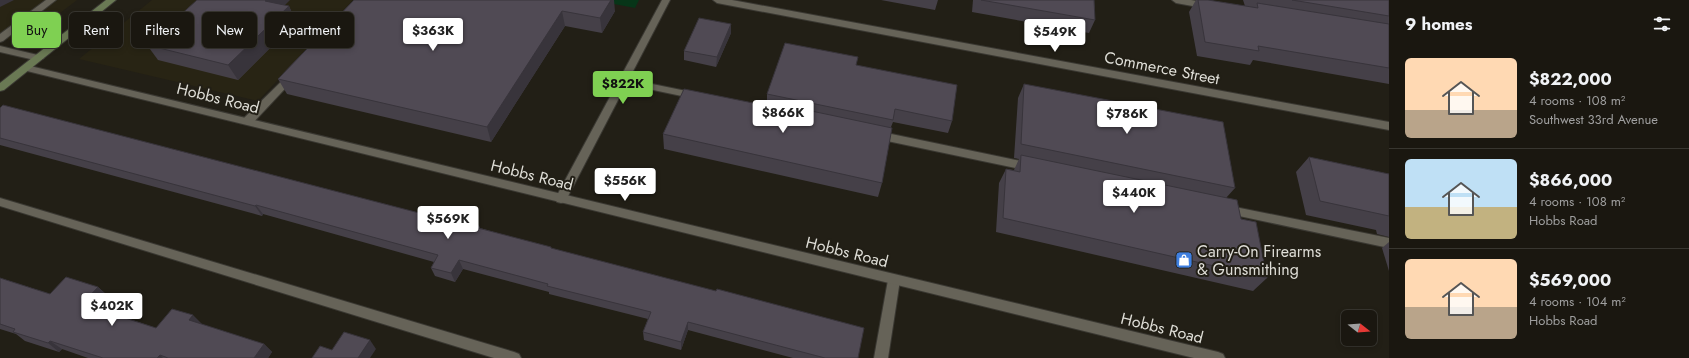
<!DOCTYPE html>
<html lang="en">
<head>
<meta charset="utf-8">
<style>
	:root { --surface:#1a1710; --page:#27241e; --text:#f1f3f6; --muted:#9f9f9f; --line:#383630; --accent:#7fd052 }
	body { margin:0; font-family:Jost,sans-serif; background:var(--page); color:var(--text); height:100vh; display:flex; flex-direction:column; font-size:15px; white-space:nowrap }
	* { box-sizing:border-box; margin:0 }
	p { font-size:13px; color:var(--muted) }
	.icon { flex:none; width:22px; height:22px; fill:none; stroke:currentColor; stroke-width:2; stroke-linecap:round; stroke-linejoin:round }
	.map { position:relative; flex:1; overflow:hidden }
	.sheet { display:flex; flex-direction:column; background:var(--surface); width:300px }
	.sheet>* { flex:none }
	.banner { position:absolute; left:12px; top:12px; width:380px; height:36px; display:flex; gap:8px }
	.needle { width:26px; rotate:107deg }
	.controls { position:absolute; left:1341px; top:310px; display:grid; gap:8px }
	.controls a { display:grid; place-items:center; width:36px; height:36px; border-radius:6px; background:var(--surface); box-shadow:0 2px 6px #0003,0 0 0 1px var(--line); font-size:20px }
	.price { position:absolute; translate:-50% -34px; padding:0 9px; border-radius:4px; background:#fff; color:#222; font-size:13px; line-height:26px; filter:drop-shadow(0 1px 2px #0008) }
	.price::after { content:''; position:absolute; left:50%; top:24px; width:12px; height:9px; margin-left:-6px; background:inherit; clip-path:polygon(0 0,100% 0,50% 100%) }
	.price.current { background:var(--accent); color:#111 }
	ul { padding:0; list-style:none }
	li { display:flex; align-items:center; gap:12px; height:100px; padding:0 16px }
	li+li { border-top:1px solid var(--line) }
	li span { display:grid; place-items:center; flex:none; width:112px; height:80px; border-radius:6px; color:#555 }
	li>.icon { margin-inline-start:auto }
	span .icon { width:48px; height:48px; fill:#fffc; stroke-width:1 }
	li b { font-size:17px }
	h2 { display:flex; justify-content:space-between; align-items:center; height:48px; padding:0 16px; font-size:17px }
	.chip { padding:0 14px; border-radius:6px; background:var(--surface); box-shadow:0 2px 6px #0003,0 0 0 1px var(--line); font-size:14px; line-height:36px }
	.chip.current { background:var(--accent); color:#111 }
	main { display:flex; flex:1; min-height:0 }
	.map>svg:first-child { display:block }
	.built { fill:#282414 }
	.green { fill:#073518 }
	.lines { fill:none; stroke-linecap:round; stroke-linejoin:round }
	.service-casing { stroke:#3a3832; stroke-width:2 }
	.minor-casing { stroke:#3a3832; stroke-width:2 }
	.tertiary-casing { stroke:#3a3832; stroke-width:2 }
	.secondary-casing { stroke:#3a3832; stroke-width:2 }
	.service { fill:#666358; fill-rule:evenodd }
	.minor { fill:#666358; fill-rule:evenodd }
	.tertiary { fill:#666358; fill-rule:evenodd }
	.secondary { fill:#6a7954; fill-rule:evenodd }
	.wall { fill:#454048 }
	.shaded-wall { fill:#38343b }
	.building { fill:#504a54; stroke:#38343b }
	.labels { text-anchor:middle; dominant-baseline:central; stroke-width:4; stroke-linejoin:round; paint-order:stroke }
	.street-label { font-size:16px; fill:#dfded7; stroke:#221f16 }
	.poi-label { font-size:16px; fill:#dfded7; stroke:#221f16; text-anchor:start }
</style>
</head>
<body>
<main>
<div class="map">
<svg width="1389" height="358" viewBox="0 0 1389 358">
	<rect width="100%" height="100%" fill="#221f16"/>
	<g class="built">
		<path d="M0,0h77l-55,42 -22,-4z"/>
		<path d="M152,0h201l-95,101 -179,-42z"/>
	</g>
	<path class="green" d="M593,0h46l-4,8z"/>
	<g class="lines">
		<g class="service-casing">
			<g id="service">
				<path d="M46,0h10l-53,41 -3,1v-8z"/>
				<path d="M1172,0h19l21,4 1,2 -4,3 -33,-6z"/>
				<path d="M0,46l42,10 2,2 -5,3 -39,-9z"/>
				<path d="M292,73l5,3 -2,2 -43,46h-8l-1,-3 1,-3 45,-44z"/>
				<path d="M623,78l73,15 5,3 -5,3 -76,-16 -2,-2 2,-2z"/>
				<path d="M877,131l153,32 4,1 1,3 -1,3 -4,1 -157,-33 -1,-3 1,-3z"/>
				<path d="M0,198l514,154 5,2 2,4h-27l-494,-152z"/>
				<path d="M1225,205l164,33v10l-164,-35 -4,-1 -2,-3 2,-3z"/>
				<path d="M894,275l4,1 2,4 -12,78h-14l14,-78 2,-4z"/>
			</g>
		</g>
		<g class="minor-casing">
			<g id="minor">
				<path d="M662,0h8l-105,202 -4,1 -4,-1 -2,-3z"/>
				<path d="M713,0h19l657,122v8l-672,-127z"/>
			</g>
		</g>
		<g class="tertiary-casing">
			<path id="tertiary" d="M26,65l1192,287 5,2 2,4h-31l-1171,-288 -2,-2z"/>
		</g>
		<g class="secondary-casing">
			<path id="secondary" d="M106,0h10l-112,90 -4,1v-8z"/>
		</g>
		<use href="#service" class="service"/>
		<use href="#minor" class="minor"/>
		<use href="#tertiary" class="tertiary"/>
		<use href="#secondary" class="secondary"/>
	</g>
	<g class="wall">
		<path d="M354,0l261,11 -13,22 -37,-7 -74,116 -204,-48 -9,-15z"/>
		<path d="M881,0h57l-3,10z"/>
		<path d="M973,0h121l1,20 -6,13 -117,-21z"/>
		<path d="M1196,0h12l37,6 -2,-6h146v84l-136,-24 -3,5 -53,-9 -8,-44z"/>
		<path d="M289,6l7,16 -58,58 -80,-20 -11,-15z"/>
		<path d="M731,24v9l-15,34 -32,-7v-9z"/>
		<path d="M857,65l95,56 -4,12 -55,-11 -2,5 -9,56 -4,14 -214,-48 -1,-15 100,-29 4,-4v-7z"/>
		<path d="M1024,84l211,104 -9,10 15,21 26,59 -14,13 -257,-59 3,-49 7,-14 8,1 5,-11 -5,-1 4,-60z"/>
		<path d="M0,108l427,107 52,11 1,2 72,21 306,109h-65l-105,-28 -7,20 -37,-10 -1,-8 5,-13 -99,-25v-2l-86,-23 -8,13 -20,-6 -4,-8 3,-6 -171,-48 -1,2 -262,-71z"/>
		<path d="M1309,157l80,17v63l-12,-3 -1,-4 -70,-15 -10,-43z"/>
		<path d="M1389,242v29l-7,-23z"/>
		<path d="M0,278l50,16 48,-7 10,9 -11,12 59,20 45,-4 63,20 8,8 -4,6h-180l-26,-9 -3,3 -34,-11 -9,-7 -16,-5z"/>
	</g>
	<g class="shaded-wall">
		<path d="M0,0h14l-14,7z"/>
		<path d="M266,0h24l-17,17 -8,-16z"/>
		<path d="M611,0h3l1,11 -13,22 -2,-15z"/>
		<path d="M289,6l7,16 -58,58 -10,-15z"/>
		<path d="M562,11l3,15 -74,116 -4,-15z"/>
		<path d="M731,24v9l-15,34 1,-10z"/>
		<path d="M256,205l7,9 -1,2 -7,-10z"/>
		<path d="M459,260l4,9 -8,13 -4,-9z"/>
		<path d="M98,287l10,9 -15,17 -11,-9z"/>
		<path d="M193,315l9,9 -13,-4z"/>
		<path d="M688,322v8l-7,20v-8z"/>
		<path d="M370,340l6,9 -6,9h-12z"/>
		<path d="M50,341l12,8 -3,3 -11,-9z"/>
		<path d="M264,344l8,8 -4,6h-14z"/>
		<path d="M160,355l3,3h-6z"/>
	</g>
	<g class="building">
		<path d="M197,0h69l-1,1 24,5 -61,59 -81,-20z"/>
		<path d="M354,0h257l-11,18 -38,-7 -75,116 -209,-48z"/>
		<path d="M981,0h113l1,20z"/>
		<path d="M1198,0h10l50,8 -1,-5 132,21v44l-131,-22 1,5 -54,-9z"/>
		<path d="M1292,0h97v16z"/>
		<path d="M699,18l32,6 -14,33 -33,-6z"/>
		<path d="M785,43l73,14 -2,8 101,20 -5,36 -57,-12 -2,11 -126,-26z"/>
		<path d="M1024,84l199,38 12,66 -214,-44z"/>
		<path d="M684,89l79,16 1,-4 128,27 -10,55 -219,-49z"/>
		<path d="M3,105l424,110 1,-2 51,13 -1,2 73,19v1l165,43 1,-2 147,39 -6,30h-33l-137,-36 -7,20 -38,-10 8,-20 -104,-26 1,-2 -89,-24 -8,13 -20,-5 7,-13 -182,-50 -1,1 -255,-68v-30z"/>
		<path d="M1021,155l216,45 4,19 15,3 11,56 -264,-60 3,-49 14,3z"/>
		<path d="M1309,157l80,17v42l-69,-15z"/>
		<path d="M66,277l32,10 -16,17 74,24 16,-19 21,6 -4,5 75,24 -10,14h-86l-8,-3 -3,3h-54l-53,-17 -2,2 -35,-11 2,-3 -15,-5v-46l50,16z"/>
		<path d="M344,332l26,8 -12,18h-46l8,-12 12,4z"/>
	</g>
	<defs>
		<g id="shop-square" transform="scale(0.9)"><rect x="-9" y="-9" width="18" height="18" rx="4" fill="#3f7fe0" stroke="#221f16"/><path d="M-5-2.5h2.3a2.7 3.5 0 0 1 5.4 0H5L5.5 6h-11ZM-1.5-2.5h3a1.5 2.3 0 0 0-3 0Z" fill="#fff"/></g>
	</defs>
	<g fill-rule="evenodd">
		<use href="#shop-square" x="1184" y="260"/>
	</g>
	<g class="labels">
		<g class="street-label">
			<text transform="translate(1162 68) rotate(11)">Commerce Street</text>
			<text transform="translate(218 98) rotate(14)">Hobbs Road</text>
			<text transform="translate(532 175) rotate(14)">Hobbs Road</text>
			<text transform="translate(847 252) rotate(14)">Hobbs Road</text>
			<text transform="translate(1162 328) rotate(14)">Hobbs Road</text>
		</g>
		<g class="poi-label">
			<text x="1197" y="251">Carry-On Firearms<tspan x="1197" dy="18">&amp; Gunsmithing</tspan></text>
		</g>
	</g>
</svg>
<div class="controls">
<a><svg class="needle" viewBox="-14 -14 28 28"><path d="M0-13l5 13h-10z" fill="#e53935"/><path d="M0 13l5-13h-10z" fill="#9f9f9f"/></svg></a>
</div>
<b class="price" style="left:433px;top:52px">$363K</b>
<b class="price" style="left:1055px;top:53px">$549K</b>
<b class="price current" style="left:623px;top:105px">$822K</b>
<b class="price" style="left:783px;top:134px">$866K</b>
<b class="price" style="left:1127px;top:135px">$786K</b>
<b class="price" style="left:625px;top:202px">$556K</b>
<b class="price" style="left:1134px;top:214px">$440K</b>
<b class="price" style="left:448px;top:240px">$569K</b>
<b class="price" style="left:112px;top:327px">$402K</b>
<div class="banner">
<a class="chip current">Buy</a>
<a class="chip">Rent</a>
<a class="chip">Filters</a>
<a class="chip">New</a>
<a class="chip">Apartment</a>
</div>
</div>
<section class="sheet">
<h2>9 homes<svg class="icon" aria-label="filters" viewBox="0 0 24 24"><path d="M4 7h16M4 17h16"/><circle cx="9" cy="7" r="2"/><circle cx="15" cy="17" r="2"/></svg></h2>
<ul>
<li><span style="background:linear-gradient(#ffd9b3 65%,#b9a48a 0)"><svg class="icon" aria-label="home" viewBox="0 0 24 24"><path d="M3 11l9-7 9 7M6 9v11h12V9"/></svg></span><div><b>$822,000</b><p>4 rooms · 108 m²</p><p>Southwest 33rd Avenue</p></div></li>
<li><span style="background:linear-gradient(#bfe0f5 60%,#c2b280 0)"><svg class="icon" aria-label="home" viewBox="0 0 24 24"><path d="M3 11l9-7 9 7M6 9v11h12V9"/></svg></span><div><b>$866,000</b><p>4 rooms · 108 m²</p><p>Hobbs Road</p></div></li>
<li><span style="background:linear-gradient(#ffd9b3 60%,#b9a48a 0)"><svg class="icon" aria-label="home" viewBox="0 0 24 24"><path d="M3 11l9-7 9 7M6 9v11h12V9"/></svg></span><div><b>$569,000</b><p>4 rooms · 104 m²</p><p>Hobbs Road</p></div></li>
</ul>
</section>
</main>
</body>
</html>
